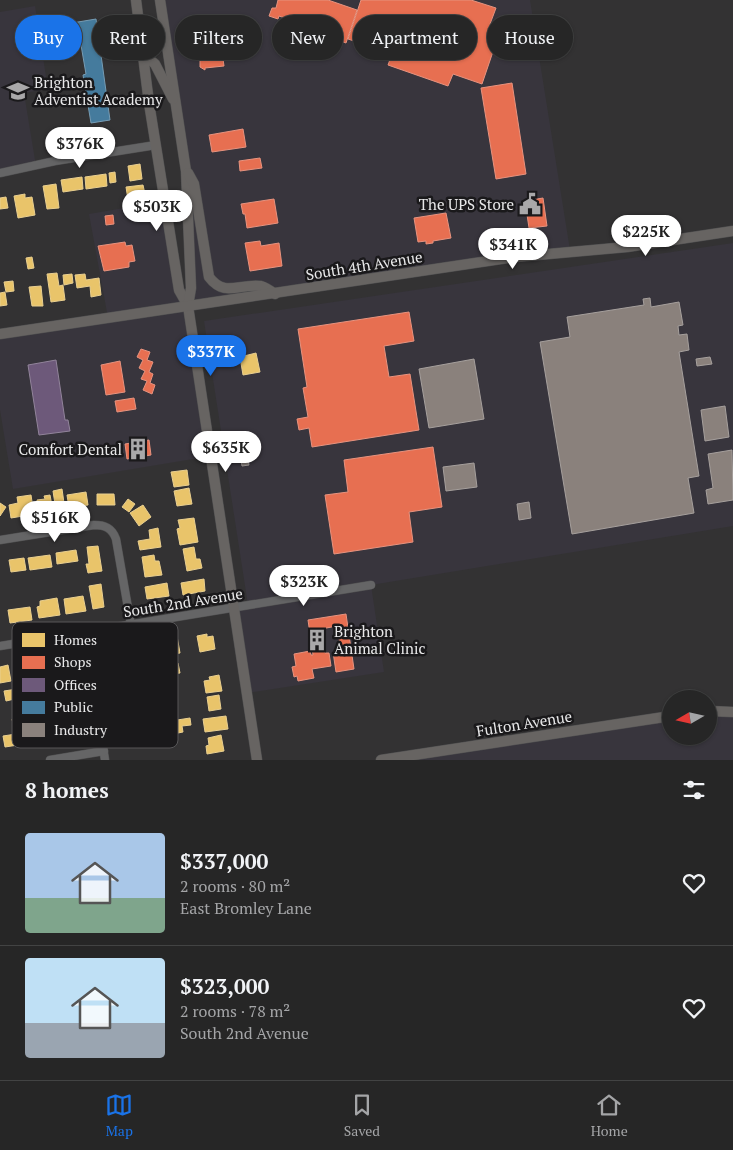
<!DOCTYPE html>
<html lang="en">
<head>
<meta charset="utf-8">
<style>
	:root { --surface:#262626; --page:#323232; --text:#f1f3f6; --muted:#a4a5a7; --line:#424343; --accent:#1a73e8 }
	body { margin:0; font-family:"PT Serif",serif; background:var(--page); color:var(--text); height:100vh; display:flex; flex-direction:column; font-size:19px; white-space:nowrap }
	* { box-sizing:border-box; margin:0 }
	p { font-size:16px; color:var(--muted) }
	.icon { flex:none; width:28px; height:28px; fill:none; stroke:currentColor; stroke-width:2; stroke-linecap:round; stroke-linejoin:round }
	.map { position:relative; height:760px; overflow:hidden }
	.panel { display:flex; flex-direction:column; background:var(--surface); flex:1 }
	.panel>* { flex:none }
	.guide { position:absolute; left:15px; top:15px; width:704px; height:45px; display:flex; gap:10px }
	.needle { width:32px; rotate:261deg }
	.buttons { position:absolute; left:662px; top:690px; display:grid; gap:10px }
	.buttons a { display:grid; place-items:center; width:55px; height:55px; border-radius:50%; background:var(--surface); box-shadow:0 1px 4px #0004,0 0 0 1px var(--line); font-size:25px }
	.price { position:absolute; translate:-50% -42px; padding:0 11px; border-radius:18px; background:#fff; color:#222; font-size:16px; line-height:32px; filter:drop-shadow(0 1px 2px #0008) }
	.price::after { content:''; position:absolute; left:50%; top:30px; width:15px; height:11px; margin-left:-8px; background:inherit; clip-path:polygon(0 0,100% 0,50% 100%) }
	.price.current { background:var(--accent); color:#fff }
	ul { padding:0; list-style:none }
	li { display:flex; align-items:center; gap:15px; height:125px; padding:0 25px }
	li+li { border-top:1px solid var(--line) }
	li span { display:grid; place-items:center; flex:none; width:140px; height:100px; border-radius:5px; color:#555 }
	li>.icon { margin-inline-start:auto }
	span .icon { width:60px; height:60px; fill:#fffc; stroke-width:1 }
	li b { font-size:21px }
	h2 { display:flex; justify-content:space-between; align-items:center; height:60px; padding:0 25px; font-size:21px }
	.chip { padding:0 18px; border-radius:22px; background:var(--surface); box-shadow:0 1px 4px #0004,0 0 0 1px var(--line); font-size:18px; line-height:45px }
	.chip.current { background:var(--accent); color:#fff }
	.menu { display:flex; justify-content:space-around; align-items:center; height:70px; border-top:1px solid var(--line); background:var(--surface); font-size:14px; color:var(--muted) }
	.menu a { display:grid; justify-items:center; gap:2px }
	.menu .current { color:var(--accent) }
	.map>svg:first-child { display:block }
	.built { fill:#38353d }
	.homes { fill:#e9c46a; stroke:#e9cf90 }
	.shops { fill:#e76f51; stroke:#e7937f }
	.offices { fill:#6d597a; stroke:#92849b }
	.public { fill:#457b9d; stroke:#769cb4 }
	.industry { fill:#8a817c; stroke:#a6a09d }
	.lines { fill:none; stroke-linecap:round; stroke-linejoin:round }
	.street-casing { stroke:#505051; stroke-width:9 }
	.secondary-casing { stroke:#505051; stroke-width:11 }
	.street { stroke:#656566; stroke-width:8 }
	.secondary { stroke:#676462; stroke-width:10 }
	.labels { text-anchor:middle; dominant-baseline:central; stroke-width:5; stroke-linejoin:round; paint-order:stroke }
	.poi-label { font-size:15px; fill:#e8e8e9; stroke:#1a191b; text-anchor:start }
	.street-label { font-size:15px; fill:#e8e8e9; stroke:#1a191b }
	.key { fill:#1a191b; stroke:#585759; stroke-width:1 }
	.key-label { font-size:14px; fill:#e8e8e9 }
</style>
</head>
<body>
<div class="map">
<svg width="733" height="760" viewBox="0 0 733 760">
	<rect width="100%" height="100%" fill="#333233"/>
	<g class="built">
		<path d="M160,0h370l40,250 -382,56 23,150 -198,33 -13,-79v-76l108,-16 -19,-104 76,-13 22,104 -8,-188z"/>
		<path d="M35,6l13,83 -24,4 12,73 -36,7v-161z"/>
		<path d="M733,243v283l-362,59 13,87 -137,21 -13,-86 14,-2 -44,-284z"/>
		<path d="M709,711l24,1v48h-352l290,-44v20h38z"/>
	</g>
	<g class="homes">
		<path d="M140,164l2,15 -12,2 -2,-15z"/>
		<path d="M115,172l1,10 -6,1 -1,-10z"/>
		<path d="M106,174l1,12 -21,3 -1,-12z"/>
		<path d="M82,177l1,12 -20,3 -2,-12z"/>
		<path d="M56,184l3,24 -12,1 -4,-23z"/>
		<path d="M143,185l2,9h-3l1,5h-5l1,5 -10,2 -3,-19z"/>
		<path d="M25,194v4l7,-1 3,18 -17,3 -4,-22z"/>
		<path d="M6,197l2,11 -8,1v-11z"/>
		<path d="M32,257l2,11 -6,1 -2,-11z"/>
		<path d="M57,273l2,13 4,-1 2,15 -14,2 -4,-28z"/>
		<path d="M72,274l1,9 -9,2 -1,-10z"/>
		<path d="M85,274l1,6 13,-2 2,17 -10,2 -1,-11 -13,2 -2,-13z"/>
		<path d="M13,281l1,10 -8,1 -2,-10z"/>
		<path d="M41,286l2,20h-11l-3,-19z"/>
		<path d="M5,292l2,13 -7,1v-13z"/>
		<path d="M256,353l4,19 -17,3 -3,-18z"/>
		<path d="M187,470l2,15 -15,2 -3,-15z"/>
		<path d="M189,488l3,16 -15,2 -3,-15z"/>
		<path d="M62,489l2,14 -9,1 -2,-13z"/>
		<path d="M86,492l2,13 -19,3 -2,-13z"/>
		<path d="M97,494h17l1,11h-18z"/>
		<path d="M31,495l2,13 -5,1 1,6 -18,3 -2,-13 9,-2 -1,-6z"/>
		<path d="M50,495l3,16 -14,2 -2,-13 8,-1 -1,-3z"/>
		<path d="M128,499l7,5 -6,8 -7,-5z"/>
		<path d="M0,503l6,4 -6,9z"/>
		<path d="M143,505l8,12 -12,9 -9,-13z"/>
		<path d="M194,518l4,24 -18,3 -3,-16 3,-1 -2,-8z"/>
		<path d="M158,528l3,19 -21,3 -2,-9 12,-2 -1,-9z"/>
		<path d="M98,546l4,25 -14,2 -2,-9h3l-2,-17z"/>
		<path d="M194,547l2,12h4l2,9 -15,3 -4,-22z"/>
		<path d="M76,550l2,11 -21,3 -1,-11z"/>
		<path d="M50,555l2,12 -22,3 -2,-12z"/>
		<path d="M154,555l1,6h4l3,14 -17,2 -3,-20z"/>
		<path d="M24,558l2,12 -15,2 -2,-12z"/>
		<path d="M204,579l1,12 -22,4 -2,-12z"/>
		<path d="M167,583l2,13 -22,3 -2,-12z"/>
		<path d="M101,584l3,23 -11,2 -4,-23z"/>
		<path d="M83,596l3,15 -20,3 -2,-15z"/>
		<path d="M57,598l3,17 -21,3 -2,-11 3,-1v-5z"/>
		<path d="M30,607l2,13 -22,3 -2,-13z"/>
		<path d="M207,634v3l6,-1 2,13 -15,3 -3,-16z"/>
		<path d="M177,636l3,17 -12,2 -3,-17z"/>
		<path d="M178,663l2,10 -8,1 -2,-9z"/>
		<path d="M8,665l3,16 -11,2v-16z"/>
		<path d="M219,675l3,16 -16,2 -2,-12 6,-1 -1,-3z"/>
		<path d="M17,689l2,9 -13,3 -2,-10z"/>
		<path d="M219,695l2,14 -12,2 -2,-14z"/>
		<path d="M226,716l2,13 -23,3 -2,-13z"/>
		<path d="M20,718l1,10 -7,1 -2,-10z"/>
		<path d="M190,718l1,7 -9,1 1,6 -10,2 -2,-13z"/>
		<path d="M16,734l2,11 -13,2 -2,-11z"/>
		<path d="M221,735l3,16 -17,3 -1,-8 3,-1 -1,-7z"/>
	</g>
	<g class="shops">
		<path d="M278,0h50l29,10 -11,33 -8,-3 1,-4 -14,-5 -1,3 -32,-11 1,-2 -14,-5 -1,3 -9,-3 3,-8h4z"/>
		<path d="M361,0h110l25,8 -6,16 11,4 -19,56 -29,-10 -5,12 -60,-21 4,-11 -44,-15z"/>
		<path d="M225,19l2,15 -10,1 1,4 -5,1 -1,-4 -11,2 -2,-15z"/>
		<path d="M220,52h2l2,14 -19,2v2l-5,-3v-9l7,-1v-3l3,-1v3l10,-1z"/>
		<path d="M512,83l14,91 -30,5 -15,-91z"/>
		<path d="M243,129l3,18 -34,5 -3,-17z"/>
		<path d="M260,158l2,10 -22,3 -1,-10z"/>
		<path d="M543,198l4,28 -18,2 -4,-27z"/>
		<path d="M274,199l4,24 -31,5 -2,-14h-2l-2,-10z"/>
		<path d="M446,213l5,25 -18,3v2l-7,1v-3l-8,1 -4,-24z"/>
		<path d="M113,215l1,9 -8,1 -1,-9z"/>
		<path d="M260,241l1,5 18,-3 3,23 -32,5 -5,-28z"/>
		<path d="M125,242l1,4 6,-1 3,16 -6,1v5l-25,4 -6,-25z"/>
		<path d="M409,312l5,29 -30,5 5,31 21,-3 9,56 -107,17 -3,-19 -10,2 -2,-11 11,-2 -5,-29 4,-1 -9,-58z"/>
		<path d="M141,349l9,3 -3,8 6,2 -4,10 4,2 -3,9 5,2 -3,9 -9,-4 4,-9 -6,-2 4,-8 -6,-3 4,-8 -6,-3z"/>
		<path d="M120,361l5,31 -19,3 -5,-30z"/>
		<path d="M134,398l2,11 -19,3 -2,-11z"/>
		<path d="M149,440l2,15 -24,4 -2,-15z"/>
		<path d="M433,447l9,60 -33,5 4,30 -79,12 -9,-59 23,-3 -4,-32z"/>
		<path d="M346,614l8,55 -18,3 -3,-20 8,-1 -4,-25 -16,3 4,24h4l2,13 -19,3 2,9 -16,3 -1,-5 -3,1 -2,-10 4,-1 -2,-12 16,-3 1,4h2l-5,-35z"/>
	</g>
	<path class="offices" d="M56,360l9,60h3l2,11 -31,4 -11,-70z"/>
	<path class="public" d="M96,19l14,101 -19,3 -8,-48 3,-1 -5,-29 -24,3v-6l-6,1 -1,-11 5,-1 -1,-5z"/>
	<g class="industry">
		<path d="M650,298l1,9 28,-5 4,23 -5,1 1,9 8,-1 2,16 -10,2 20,124 -11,2 6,35 -122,21 -32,-192 30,-5 -3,-20 77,-12 -1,-6z"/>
		<path d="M710,357l2,7 -15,2 -1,-7z"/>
		<path d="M474,359l10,60 -55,9 -10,-59z"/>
		<path d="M725,406l4,31 -24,4 -4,-31z"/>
		<path d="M246,449l3,16 -7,1 -3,-16z"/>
		<path d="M732,450l1,50 -25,4 -2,-14 7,-2 -5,-34z"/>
		<path d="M474,463l3,24 -31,4 -3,-24z"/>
		<path d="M529,502l2,16 -12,2 -2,-16z"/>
	</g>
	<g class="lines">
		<g class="street-casing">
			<g id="street">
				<path d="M0,173l55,-12 101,-16"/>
				<path d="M0,540l94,-15c11,0 18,3 22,14l15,86"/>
				<path d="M85,632l20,128"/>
				<path d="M0,646l371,-61"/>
				<path d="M50,760l54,-9"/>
			</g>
		</g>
		<g class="secondary-casing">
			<g id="secondary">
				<path d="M136,0l13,103 30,187 9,16"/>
				<path d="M160,0l26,171 5,117 -3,18 69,454"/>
				<path d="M143,54l12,10 18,35"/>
				<path d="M188,173l6,11 15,93c16,21 30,6 52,9 4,1 10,5 14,8"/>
				<path d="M0,334l515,-77 112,-10 106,-16"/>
				<path d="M709,711l24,1"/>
				<path d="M381,760l290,-44"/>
			</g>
		</g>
		<use href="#street" class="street"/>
		<use href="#secondary" class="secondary"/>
	</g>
	<defs>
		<g id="school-bare" transform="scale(1.725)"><path d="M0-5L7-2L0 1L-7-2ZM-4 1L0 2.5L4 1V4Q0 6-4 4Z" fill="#a9a8a9" stroke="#1a191b" stroke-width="2.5" paint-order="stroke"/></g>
		<g id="civic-bare" transform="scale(1.725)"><path d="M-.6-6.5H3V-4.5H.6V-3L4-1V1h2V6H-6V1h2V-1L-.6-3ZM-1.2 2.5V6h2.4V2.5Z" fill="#a9a8a9" stroke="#1a191b" stroke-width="2.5" paint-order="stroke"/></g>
		<g id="building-bare" transform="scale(1.725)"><path d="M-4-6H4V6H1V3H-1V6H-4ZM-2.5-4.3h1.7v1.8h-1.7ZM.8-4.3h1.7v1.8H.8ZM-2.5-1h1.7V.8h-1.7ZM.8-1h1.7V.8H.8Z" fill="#a9a8a9" stroke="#1a191b" stroke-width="2.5" paint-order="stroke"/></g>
	</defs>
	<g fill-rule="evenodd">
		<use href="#school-bare" x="18" y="91"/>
		<use href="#civic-bare" x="530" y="204"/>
		<use href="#building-bare" x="138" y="449"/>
		<use href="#building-bare" x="317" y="640"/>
	</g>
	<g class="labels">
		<g class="poi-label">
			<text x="34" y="82">Brighton<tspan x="34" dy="17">Adventist Academy</tspan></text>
			<text x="514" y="204" text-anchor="end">The UPS Store</text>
			<text x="122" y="449" text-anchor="end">Comfort Dental</text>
			<text x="334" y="631">Brighton<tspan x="334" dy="17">Animal Clinic</tspan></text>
		</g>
		<g class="street-label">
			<text transform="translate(364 265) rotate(-9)">South 4th Avenue</text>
			<text transform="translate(183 602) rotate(-9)">South 2nd Avenue</text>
			<text transform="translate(524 723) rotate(-9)">Fulton Avenue</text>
		</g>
	</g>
	<rect x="12" y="622" width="166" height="126" rx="8" class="key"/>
	<rect x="22" y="633" width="23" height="14" fill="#e9c46a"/>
	<rect x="22" y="656" width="23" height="13" fill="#e76f51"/>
	<rect x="22" y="678" width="23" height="14" fill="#6d597a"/>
	<rect x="22" y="701" width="23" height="13" fill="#457b9d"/>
	<rect x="22" y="723" width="23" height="14" fill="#8a817c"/>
	<g class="key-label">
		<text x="54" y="645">Homes</text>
		<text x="54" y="667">Shops</text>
		<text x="54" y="690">Offices</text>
		<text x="54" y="712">Public</text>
		<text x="54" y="735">Industry</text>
	</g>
</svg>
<div class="buttons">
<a><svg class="needle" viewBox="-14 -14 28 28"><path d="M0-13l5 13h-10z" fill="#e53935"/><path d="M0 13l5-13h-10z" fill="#a4a5a7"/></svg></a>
</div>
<b class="price" style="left:80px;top:169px">$376K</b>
<b class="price" style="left:157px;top:232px">$503K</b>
<b class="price" style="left:646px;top:257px">$225K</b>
<b class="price" style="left:513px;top:270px">$341K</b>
<b class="price current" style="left:211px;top:377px">$337K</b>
<b class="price" style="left:226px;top:473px">$635K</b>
<b class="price" style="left:55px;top:543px">$516K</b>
<b class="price" style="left:304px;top:607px">$323K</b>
<div class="guide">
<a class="chip current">Buy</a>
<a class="chip">Rent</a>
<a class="chip">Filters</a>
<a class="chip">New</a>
<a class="chip">Apartment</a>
<a class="chip">House</a>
</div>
</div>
<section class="panel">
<h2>8 homes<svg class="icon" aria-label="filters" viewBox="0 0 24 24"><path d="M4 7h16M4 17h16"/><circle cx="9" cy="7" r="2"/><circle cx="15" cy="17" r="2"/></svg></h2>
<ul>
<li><span style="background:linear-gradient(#a9c7e8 65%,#7fa58c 0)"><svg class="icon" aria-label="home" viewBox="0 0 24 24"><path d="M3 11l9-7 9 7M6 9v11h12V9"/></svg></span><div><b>$337,000</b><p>2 rooms · 80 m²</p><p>East Bromley Lane</p></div><svg class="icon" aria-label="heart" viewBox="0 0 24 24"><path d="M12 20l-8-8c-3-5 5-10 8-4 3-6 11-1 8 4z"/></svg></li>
<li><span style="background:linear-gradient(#bfe0f5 65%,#9aa5b1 0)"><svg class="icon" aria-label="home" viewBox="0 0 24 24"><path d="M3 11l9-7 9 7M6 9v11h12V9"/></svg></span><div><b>$323,000</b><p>2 rooms · 78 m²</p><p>South 2nd Avenue</p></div><svg class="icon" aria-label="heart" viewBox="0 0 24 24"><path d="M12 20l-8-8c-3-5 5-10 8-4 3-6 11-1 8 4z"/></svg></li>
</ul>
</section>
<nav class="menu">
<a class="current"><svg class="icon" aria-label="map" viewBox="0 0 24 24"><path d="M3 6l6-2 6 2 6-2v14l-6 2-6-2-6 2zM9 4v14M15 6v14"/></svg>Map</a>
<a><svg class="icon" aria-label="saved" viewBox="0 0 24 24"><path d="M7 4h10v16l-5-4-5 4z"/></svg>Saved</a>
<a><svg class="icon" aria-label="home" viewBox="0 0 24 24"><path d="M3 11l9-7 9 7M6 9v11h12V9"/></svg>Home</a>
</nav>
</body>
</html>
